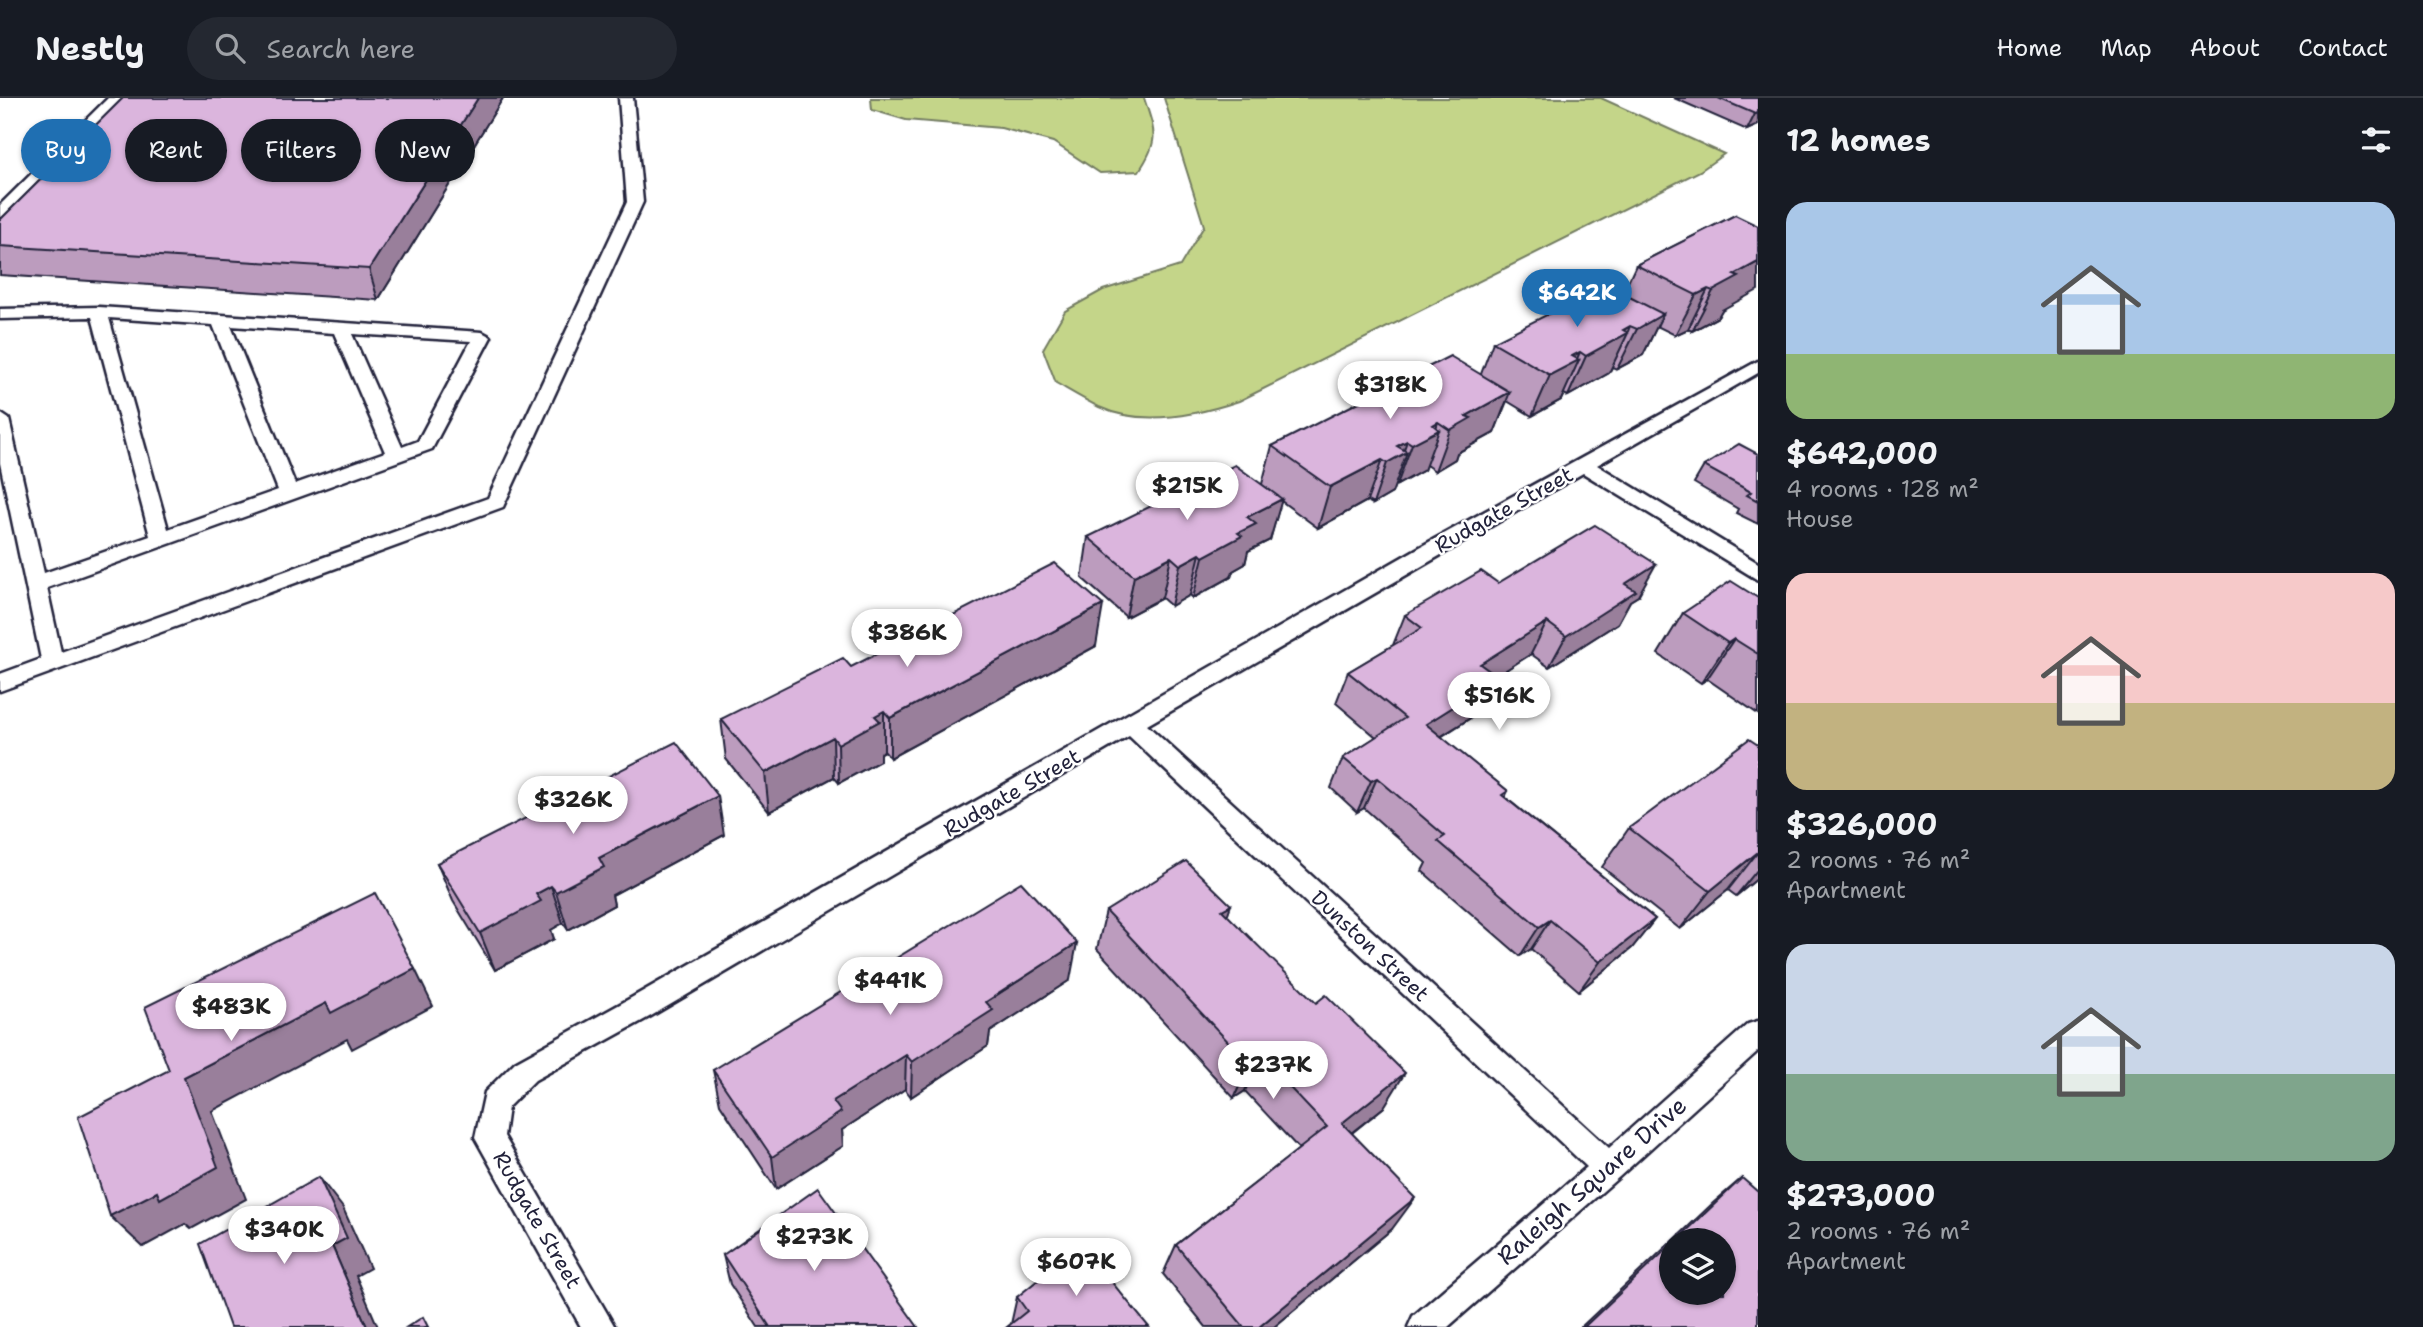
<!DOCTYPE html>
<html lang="en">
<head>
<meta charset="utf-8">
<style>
	:root { --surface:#171b24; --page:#242831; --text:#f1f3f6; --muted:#9ea1a6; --line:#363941; --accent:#1f6fb2 }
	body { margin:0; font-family:"Shantell Sans",sans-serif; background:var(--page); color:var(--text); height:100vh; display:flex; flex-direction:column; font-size:26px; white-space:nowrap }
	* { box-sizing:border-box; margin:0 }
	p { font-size:23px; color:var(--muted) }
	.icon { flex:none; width:38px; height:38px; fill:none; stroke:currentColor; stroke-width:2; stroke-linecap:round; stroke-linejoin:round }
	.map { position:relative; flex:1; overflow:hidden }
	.details { display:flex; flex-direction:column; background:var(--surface); width:665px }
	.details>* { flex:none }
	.top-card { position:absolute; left:21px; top:21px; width:665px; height:63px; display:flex; gap:14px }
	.fabs { position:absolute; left:1659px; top:1130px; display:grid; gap:14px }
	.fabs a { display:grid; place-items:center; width:77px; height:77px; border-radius:50%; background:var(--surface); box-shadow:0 2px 5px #0004; font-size:35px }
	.price { position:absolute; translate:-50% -60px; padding:0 16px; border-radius:24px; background:#fff; color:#222; font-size:23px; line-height:46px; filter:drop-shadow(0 2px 4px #0008) }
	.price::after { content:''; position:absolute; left:50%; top:42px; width:21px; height:16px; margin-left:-10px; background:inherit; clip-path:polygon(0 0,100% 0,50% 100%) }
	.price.active { background:var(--accent); color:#fff }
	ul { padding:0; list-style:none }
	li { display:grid; align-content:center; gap:14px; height:371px; padding:0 28px }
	li span { display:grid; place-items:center; height:217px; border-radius:21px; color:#555 }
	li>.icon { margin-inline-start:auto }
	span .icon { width:126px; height:126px; fill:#fffc; stroke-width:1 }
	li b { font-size:30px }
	h2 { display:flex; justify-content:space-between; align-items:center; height:84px; padding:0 28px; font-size:30px }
	.pill { padding:0 24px; border-radius:32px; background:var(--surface); box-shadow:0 2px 5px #0004; font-size:24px; line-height:63px }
	.pill.active { background:var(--accent); color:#fff }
	header { display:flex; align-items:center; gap:42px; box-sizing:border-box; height:98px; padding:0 35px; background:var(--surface); border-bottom:2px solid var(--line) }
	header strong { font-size:33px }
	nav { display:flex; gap:38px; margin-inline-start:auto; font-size:24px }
	.search { width:490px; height:63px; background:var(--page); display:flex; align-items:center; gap:18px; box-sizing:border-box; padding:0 24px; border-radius:38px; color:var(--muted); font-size:26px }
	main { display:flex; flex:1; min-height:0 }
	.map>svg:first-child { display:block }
	.green { fill:#c4d589; stroke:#737c62; stroke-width:2 }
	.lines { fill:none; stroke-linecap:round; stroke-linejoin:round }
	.service-casing { stroke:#22223b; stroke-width:5 }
	.service { fill:#fff; fill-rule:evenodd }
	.wall { fill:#bc9cbe; stroke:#22223b; stroke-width:2 }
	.shaded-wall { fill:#997f9b; stroke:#22223b; stroke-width:2 }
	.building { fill:#dbb5dd; stroke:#22223b; stroke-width:2 }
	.labels { text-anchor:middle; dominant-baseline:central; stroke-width:5; stroke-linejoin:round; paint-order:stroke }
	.street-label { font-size:21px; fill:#22223b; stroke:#fff }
	.near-street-label { font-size:24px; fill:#22223b; stroke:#fff }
</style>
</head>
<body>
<header>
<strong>Nestly</strong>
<div class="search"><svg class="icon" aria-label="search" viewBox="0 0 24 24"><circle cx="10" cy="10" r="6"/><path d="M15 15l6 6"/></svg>Search here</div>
<nav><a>Home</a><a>Map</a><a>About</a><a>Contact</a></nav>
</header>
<main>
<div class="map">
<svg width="1758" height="1229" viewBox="0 0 1758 1229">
	<rect width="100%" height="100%" fill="#fff"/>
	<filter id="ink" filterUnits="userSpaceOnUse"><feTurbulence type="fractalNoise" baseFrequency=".0143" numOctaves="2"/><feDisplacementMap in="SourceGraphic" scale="14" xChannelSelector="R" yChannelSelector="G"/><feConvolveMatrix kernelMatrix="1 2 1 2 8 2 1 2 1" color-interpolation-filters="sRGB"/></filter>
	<g filter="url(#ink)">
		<g class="green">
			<path d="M871,0h273c11,34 16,42 -5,73l-39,2 -47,-31 -52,-14 -95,-8 -34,-10z"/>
			<path d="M1164,0h437l123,56 -24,17 -461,230c-42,14 -97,26 -140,6 -14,-7 -29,-16 -43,-24l-13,-34 22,-38 38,-21 77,-24 24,-40z"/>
		</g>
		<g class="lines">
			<g class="service-casing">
				<g id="service">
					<path d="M108,0h15l-117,119 -6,2v-14z"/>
					<path d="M619,0h14l10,104 -140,305 -503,184v-17l41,-15 -41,-196v-50l9,6 35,154 106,-37 -58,-219 -92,2v-10l99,-2 383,25 9,5 -59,112 -385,139 14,64 427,-154 139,-296zM109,220l104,7 65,165 -110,39zM231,228l103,7 51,119 -90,32zM352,236l119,7 -53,100 -16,6z"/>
					<path d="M1758,263v12l-161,92 161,98v17l-175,-107 -436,252 462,423 139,-124 10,-3v30l-139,126 -171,150h-40l5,-11 174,-149 -458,-431 -478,280 -116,64 -27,27 -4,29 111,191h-34l-106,-189 10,-46 30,-30 116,-64 789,-451z"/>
				</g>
			</g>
			<use href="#service" class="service"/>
		</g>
		<g class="wall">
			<path d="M123,0h380l-125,202 -378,-25v-55z"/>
			<path d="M1674,0h84v27l-11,5z"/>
			<path d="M1735,117l-13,95 -4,7 -26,14 -4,-2 -13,6 -18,-9 -14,29 -26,14 -5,-2 -3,6 -41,23 -4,-2 -3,6 -29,16 -25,-15 -13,32 -37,20 -2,6 -20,12 -9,-6 -2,5 -27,15 -2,-1 -3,9 -19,11 -6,-3 -49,27 -37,-27 -11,39 -22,11 -3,13 -12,7 -2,6 -38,21 -3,-3 -19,11 -9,-8 -36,19 -44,-39 6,-41 174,-53 10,-38 209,-72 12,-32 130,-49 13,-28z"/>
			<path d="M1758,356v70l-22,-11 2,-4 -44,-26 10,-17z"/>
			<path d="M1498,485l140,13 -8,5 -12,22 -69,44 -18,-13 -35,22 -13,34 -42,27 67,54 -3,6 150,122 -23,29 -53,43 -48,-42 -11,7 -98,-85 4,-8 -62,-55 -7,4 -26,-24 12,-30 33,-21 -40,-34 12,-31 45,-27 12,-30z"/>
			<path d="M1758,500v116l-51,-35 -6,4 -43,-29 25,-41z"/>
			<path d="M1096,548l-206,112 -6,-7 -4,2v8l-41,22 -5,-6 -65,35 -43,-53 -5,-40z"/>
			<path d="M1758,647v133l-22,18 -8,-6 -48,39 -78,-62 27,-39z"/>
			<path d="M724,737l-112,60 2,10 -46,25 -5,-7 -12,7 3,9 -59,31 -42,-69 -16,-38z"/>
			<path d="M1106,813l121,4 157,192 -32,26 40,96 -118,98h-68l-43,-53 13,-29 123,-96 -54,-58 -11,7 -137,-149z"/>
			<path d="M1070,882l-80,52 -2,14 -77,51 -6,-8 -63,41 1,16 -67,43 -56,-85 -7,-34z"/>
			<path d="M1742,1080l16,149h-177l90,-85v51l53,-52h-51l40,-38z"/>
			<path d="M723,1157l195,72h-160l-28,-43z"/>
			<path d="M1017,1199l132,30 -138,-3z"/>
		</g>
		<g class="shaded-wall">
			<path d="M478,0h25l-125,202 -9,-31z"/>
			<path d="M1758,15v12l-11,5 8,-16z"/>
			<path d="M1758,164v28l-36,20 -4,7 -26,14 21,-40 21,-16z"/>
			<path d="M1708,191l-20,40 -13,6 21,-40z"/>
			<path d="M1663,216l-20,41 -26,14 20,-40z"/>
			<path d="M1630,228l-3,8 1,-1 -19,40 -41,23 18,-40z"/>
			<path d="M1580,254l-4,9 3,-1 -18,40 -29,16 18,-41 22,-19z"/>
			<path d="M1510,294l-16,41 -37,20 -2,6 -20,12 15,-41 16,-14z"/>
			<path d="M1438,324l-3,10 4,-2 -15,40 -27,15 15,-41 21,-19z"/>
			<path d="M1407,343l-5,14 5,-3 -15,41 -19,11 14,-41 10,-17z"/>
			<path d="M1382,362l-15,41 -49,27 12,-41z"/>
			<path d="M1282,401l-12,41 -22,11 -3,13 -12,7 -2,6 -38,21 10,-41 44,-40z"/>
			<path d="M1200,456l-10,41 -19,11 9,-41z"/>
			<path d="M1171,459l-9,41 -36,19 8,-41z"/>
			<path d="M1656,466l-18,32 -8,5 -12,22 -69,44 17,-31 59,-52z"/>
			<path d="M1103,507l-7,41 -206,112v-40z"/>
			<path d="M1547,524l-16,32 -66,42 15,-32z"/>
			<path d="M1734,541l-27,40 -6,4 27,-40z"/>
			<path d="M1499,580l-16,32 -72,45 15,-31z"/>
			<path d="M884,613v40l-4,2v8l-41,22 -1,-39 37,-28z"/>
			<path d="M833,639l1,40 -65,35 -4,-39z"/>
			<path d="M1377,680l-13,30 -7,4 14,-31z"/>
			<path d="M718,698l6,39 -112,60 2,10 -46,25 -12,-38 43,-34z"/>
			<path d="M1758,754l-30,38 -48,39 30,-38z"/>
			<path d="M1758,771v9l-22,18z"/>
			<path d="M551,788l12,37 -12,7 3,9 -59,31 -15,-37 56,-39z"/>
			<path d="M1231,807l-13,37 4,-32z"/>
			<path d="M1655,821l-23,29 -53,43 21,-29z"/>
			<path d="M1550,822l-19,29 -11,7 19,-29z"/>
			<path d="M1077,845l-7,37 -80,52 -2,14 -77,51 1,-35 74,-60z"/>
			<path d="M415,871l18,37 -81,43 -5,-10 -135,72 34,88 -55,30 -6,-5 -42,23 -33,-31 74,-139 142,-74z"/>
			<path d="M906,957l-1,34 -63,41 1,16 -67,43 -4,-32 61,-56z"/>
			<path d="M1260,958l-15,35 -11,7 15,-34z"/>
			<path d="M1405,975l-21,34 -61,48 19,-32z"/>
			<path d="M319,1079l24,31 27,60 -14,8 22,51h-11l-35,-81z"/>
			<path d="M1415,1100l-23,31 -118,98h-15z"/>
		</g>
		<g class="building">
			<path d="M123,0h355l-109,171 -369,-23v-26z"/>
			<path d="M1718,0h40v15l-3,1z"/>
			<path d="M1735,117l23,11v36l-24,13 5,2 -26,14 -5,-2 -12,6 -60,-30z"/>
			<path d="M1606,187l57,29 -26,15 -7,-3 -7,4 5,3 -42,23 -6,-4 -8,4 7,4 -29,15 -57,-33z"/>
			<path d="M1450,258l60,36 -44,24 5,2 -21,12 -12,-8 -5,3 6,5 -27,14 -5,-3 -10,5 10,6 -20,11 -5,-3 -52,27 -58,-41z"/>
			<path d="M1739,346l19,10v47l-11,-6 4,-3 -47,-26z"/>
			<path d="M1235,367l47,34 -35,18 9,7 -18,9 4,3 -39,21 -3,-3 -20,11 -9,-8 -37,19 -46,-39z"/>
			<path d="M1595,427l61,39 -31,20 11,7 -70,45 -19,-14 -67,42 19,14 -73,46 82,67 -6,4 153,124 -55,43 -50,-42 -11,7 -101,-86 7,-5 -68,-58 -6,3 -28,-23 62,-40 -57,-46 74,-44 -17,-13 76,-44 17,12z"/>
			<path d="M1055,465l48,42 -213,113 -6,-7 -9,5 5,5 -42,23 -5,-7 -68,36 -44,-54 122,-61 8,9z"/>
			<path d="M1731,483l27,17v56l-24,-15 -6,4 -45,-30z"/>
			<path d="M1749,641l9,6v107l-48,39 -81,-63z"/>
			<path d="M676,644l42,54 -119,62 5,9 -48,25 -5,-6 -15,8 5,7 -61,32 -43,-70z"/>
			<path d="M1186,763l45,44 -9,5 94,93 10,-8 79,78 -63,50 73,75 -156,129h-15l-68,-82 151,-118 -67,-71 -11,8 -143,-153z"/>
			<path d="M1021,784l56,61 -91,59 7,8 -81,52 -6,-7 -73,46 8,11 -69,45 -59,-87z"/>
			<path d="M375,795l40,76 -84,44 -5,-10 -142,74 34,90 -58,32 -3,-7 -47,24 -32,-99 91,-47 -24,-63z"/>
			<path d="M319,1079l28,61 -15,8 35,81h-137l-30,-83z"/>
			<path d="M1742,1080l16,14v135h-174l87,-82v48h53v-52h-48z"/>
			<path d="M818,1090l100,139h-148l-47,-72z"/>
			<path d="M1081,1147l68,82h-142l20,-16 -10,-14z"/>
			<path d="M423,1219l5,10h-21z"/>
		</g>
	</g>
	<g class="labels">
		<g class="street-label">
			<text transform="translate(1504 412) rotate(-29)">Rudgate Street</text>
			<text transform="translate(1012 695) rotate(-30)">Rudgate Street</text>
			<text transform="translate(1370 848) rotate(43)">Dunston Street</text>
			<text transform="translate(537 1122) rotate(60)">Rudgate Street</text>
		</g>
		<g class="near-street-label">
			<text transform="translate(1592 1083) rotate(-41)">Raleigh Square Drive</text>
		</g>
	</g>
</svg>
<div class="fabs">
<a><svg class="icon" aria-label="layers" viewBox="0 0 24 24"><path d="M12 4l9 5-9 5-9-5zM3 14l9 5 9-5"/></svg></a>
</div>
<b class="price active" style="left:1577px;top:231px">$642K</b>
<b class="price" style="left:1390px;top:323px">$318K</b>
<b class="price" style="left:1187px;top:424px">$215K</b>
<b class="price" style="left:907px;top:571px">$386K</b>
<b class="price" style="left:1499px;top:634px">$516K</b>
<b class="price" style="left:573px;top:738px">$326K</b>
<b class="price" style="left:890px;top:919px">$441K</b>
<b class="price" style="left:231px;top:945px">$483K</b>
<b class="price" style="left:1273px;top:1003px">$237K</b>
<b class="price" style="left:284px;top:1168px">$340K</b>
<b class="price" style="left:814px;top:1175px">$273K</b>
<b class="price" style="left:1076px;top:1200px">$607K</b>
<div class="top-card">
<a class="pill active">Buy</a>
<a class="pill">Rent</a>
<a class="pill">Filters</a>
<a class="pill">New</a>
</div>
</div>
<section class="details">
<h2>12 homes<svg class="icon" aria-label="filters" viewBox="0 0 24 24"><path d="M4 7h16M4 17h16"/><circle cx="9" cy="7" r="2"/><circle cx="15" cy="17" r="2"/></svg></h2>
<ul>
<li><span style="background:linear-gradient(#a9c7e8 70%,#8fb573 0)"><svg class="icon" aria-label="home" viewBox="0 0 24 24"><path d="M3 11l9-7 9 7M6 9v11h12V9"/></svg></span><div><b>$642,000</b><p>4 rooms · 128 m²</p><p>House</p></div></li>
<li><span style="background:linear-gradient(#f6c9c9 60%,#c2b280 0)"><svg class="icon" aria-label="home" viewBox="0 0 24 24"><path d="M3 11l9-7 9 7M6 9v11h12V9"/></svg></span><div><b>$326,000</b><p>2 rooms · 76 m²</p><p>Apartment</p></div></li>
<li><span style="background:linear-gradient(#c9d6e8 60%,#7fa58c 0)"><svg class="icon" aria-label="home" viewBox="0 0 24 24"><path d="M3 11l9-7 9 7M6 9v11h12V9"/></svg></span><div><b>$273,000</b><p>2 rooms · 76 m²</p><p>Apartment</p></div></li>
</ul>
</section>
</main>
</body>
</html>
